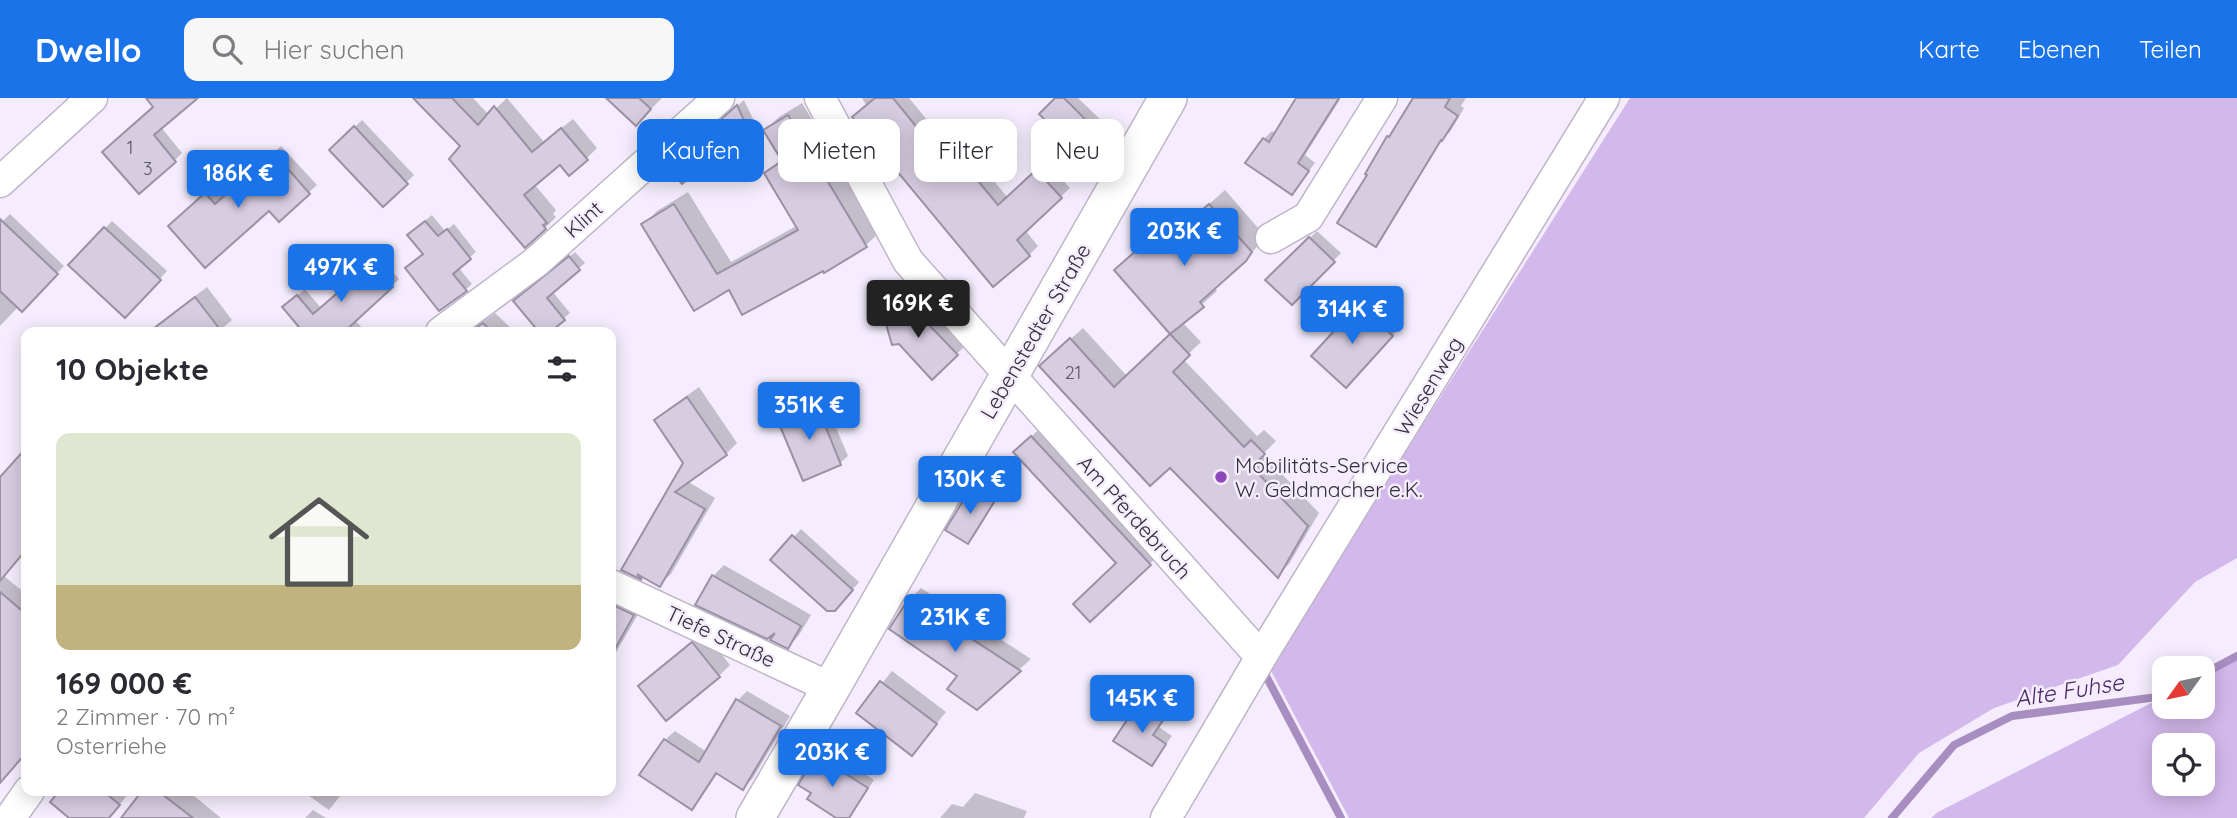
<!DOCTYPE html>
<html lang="de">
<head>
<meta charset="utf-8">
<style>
	:root { --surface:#fff; --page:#f7f7f7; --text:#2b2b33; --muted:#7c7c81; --accent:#1a73e8 }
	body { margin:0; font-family:Quicksand,sans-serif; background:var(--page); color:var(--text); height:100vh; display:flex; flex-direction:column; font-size:26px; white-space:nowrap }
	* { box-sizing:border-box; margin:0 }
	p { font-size:23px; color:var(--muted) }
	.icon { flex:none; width:38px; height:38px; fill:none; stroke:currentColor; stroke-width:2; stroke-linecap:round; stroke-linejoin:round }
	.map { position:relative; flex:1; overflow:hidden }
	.details { position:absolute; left:21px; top:229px; width:595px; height:469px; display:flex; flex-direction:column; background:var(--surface); border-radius:14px; box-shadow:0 4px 18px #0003 }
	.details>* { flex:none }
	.guide { position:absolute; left:637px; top:21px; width:665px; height:63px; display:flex; gap:14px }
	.needle { width:46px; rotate:237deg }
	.fabs { position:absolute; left:2152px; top:558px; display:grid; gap:14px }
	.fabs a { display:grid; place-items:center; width:63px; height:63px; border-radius:14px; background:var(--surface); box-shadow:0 4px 18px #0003; font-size:35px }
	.price { position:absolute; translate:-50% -60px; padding:0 16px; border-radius:7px; background:var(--accent); color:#fff; font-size:23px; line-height:46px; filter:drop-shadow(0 2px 4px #0008) }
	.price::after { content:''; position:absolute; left:50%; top:42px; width:21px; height:16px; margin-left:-10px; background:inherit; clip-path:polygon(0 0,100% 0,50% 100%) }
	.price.active { background:#222; color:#fff }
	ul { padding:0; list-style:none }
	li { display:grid; align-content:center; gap:14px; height:371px; padding:0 35px }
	li span { display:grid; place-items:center; height:217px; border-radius:14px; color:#555 }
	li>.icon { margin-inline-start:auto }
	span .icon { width:126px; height:126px; fill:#fffc; stroke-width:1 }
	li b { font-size:30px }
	h2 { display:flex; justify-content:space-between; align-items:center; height:84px; padding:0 35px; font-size:30px }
	.pill { padding:0 24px; border-radius:14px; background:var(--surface); box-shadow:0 4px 18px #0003; font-size:24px; line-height:63px }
	.pill.active { background:var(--accent); color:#fff }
	header { display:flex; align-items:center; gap:42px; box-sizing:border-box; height:98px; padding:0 35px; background:var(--accent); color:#fff }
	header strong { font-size:33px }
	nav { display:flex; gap:38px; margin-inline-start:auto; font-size:24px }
	.search { width:490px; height:63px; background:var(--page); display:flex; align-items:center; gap:18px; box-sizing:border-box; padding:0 24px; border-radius:14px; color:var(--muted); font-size:26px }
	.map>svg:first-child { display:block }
	.green { fill:#d3b8eb; fill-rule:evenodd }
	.shadow { fill:#0003 }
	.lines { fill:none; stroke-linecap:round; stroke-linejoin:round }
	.stream { stroke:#a88dc0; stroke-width:8 }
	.building { fill:#d7cde1; stroke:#9b91a4; stroke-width:2 }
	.minor-casing { stroke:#bfb5c8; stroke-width:33 }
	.tertiary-casing { stroke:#bfb5c8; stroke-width:40 }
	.minor { stroke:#fff; stroke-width:30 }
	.tertiary { stroke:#fff; stroke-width:37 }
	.poi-dot { fill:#8c48bc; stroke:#f5edfd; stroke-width:2.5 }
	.labels { text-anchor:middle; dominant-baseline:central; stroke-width:5; stroke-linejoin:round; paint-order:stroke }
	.number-label { font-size:18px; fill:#5c5661 }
	.street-label { font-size:21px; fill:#332f36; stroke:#f5edfd }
	.poi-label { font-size:21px; fill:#332f36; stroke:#f5edfd; text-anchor:start }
	.water-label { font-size:23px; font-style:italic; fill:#4a2664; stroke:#f5edfd }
</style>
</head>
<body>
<header>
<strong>Dwello</strong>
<div class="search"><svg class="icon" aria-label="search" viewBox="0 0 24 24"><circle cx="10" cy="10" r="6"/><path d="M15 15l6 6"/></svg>Hier suchen</div>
<nav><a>Karte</a><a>Ebenen</a><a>Teilen</a></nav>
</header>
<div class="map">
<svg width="2237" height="720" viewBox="0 0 2237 720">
	<rect width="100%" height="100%" fill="#f5edfd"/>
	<g class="green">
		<path d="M1630,0h607v460l-42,24 -77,83 -124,43 -75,45 -55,65h-515l-80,-151z"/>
		<path d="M2237,562v158h-306l7,-6 227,-116v11h38v-30zM2165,648h38v38h-38z"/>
	</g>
	<g class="shadow">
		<path d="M195,0l-34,29 21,26 -7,7 -71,-8z"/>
		<path d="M415,0h58l16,17 18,-17 37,44 29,-23 24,29 -11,11 -26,4 -26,21 22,26 -3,4 3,3 -11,11z"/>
		<path d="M609,0h53l-26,26z"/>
		<path d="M862,0h47l25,30 10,-8 64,78 38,-36 24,26 -45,42 13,16 -9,9 -163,-150z"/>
		<path d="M1057,0h21l27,26 -26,27z"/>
		<path d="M1298,0h43l-36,57 10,8 -23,30 -45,-30 17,-24 8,-8 4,3z"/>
		<path d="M1415,0h51l-5,8 3,2 -14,24 -7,6 -60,99 -7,7 -7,-69 19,-38z"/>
		<path d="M744,2l10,21 -7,7 -70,33z"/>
		<path d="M802,5l78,129 -14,13 -41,26 -96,17 -86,-63 14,-14 31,-19 43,70 67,-37 -32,-52 16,-15 -17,-28 14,-13z"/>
		<path d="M362,22l52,55 -31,30 -52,-55z"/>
		<path d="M281,48l36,39 -38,34 -9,-11 -93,11 36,-32 10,11z"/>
		<path d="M1225,92l41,47 -21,23 -31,27 3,4 -35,31 19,20 -18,17 74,77 7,-6 12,11 -13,13 56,59 -30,51 -11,11 -108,-110 -116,-111 29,-26 44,48 45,-43 -56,-63 46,-42 9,10z"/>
		<path d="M10,116l54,52 -42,43 -3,-3 -19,20v-102z"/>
		<path d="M432,117l13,16 9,-7 22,28 -18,15 14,17 -7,6 -40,-37 -9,-25z"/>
		<path d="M112,123l55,50 -34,37 -62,-43z"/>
		<path d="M1317,133l24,22 -49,50 -24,-24z"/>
		<path d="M575,154l10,11 -33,28 18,22 -23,19h-6l-26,-31z"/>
		<path d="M380,160l19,21 -44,41 11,12h-58l-23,-25 20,-18 16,19z"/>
		<path d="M207,189l25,33 -14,12h-70z"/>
		<path d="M1371,196l32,30 -46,50 3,-69z"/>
		<path d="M917,199l47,50 -32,30 -48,-66 8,-8z"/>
		<path d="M495,215l20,19h-46z"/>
		<path d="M699,289l38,56 -11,11 -39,27 28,17 -44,76 -12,11 -16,-9 -2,2 -17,-8 61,-107 -29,-42 11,-11z"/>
		<path d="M823,299l25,59 -8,7 -61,-43 8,-8z"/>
		<path d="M1044,327l118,127 -72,68 29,-58 -92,-122z"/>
		<path d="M26,354v103l-2,-2 -20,23 22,18v158l-9,11 -17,5v-288z"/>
		<path d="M980,384l20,12 -25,41 -7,7 5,-53z"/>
		<path d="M801,431l58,53 -17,20 -48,-65z"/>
		<path d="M724,467l87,50 -12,20 -11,12 -8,-21 -67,-50z"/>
		<path d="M921,490l110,71 -54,49 -67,-109z"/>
		<path d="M611,494l33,12 -33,57z"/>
		<path d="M704,534l26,33 -11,11 -79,10z"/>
		<path d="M892,573l54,41 -34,42 -54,-41z"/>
		<path d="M747,593l43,25 -37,62 -10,10 -25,-15 -17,25 -10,10 -26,-68 10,-9 32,21 30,-51z"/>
		<path d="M1148,598l22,15 -11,16 13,9 -21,28 -11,-61z"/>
		<path d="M825,651l49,31 -25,38h-9l-27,-26 -12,-7 17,-29z"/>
		<path d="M61,693h58l7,6 -18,21h-37z"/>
		<path d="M144,693h44l33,27h-90z"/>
		<path d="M302,693h42l-15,19z"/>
		<path d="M975,695l52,18 -3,7h-84l12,-14 11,3z"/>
		<path d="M313,712l13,8h-21z"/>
	</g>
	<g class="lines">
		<g class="stream">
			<path d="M1265,576l76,144"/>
			<path d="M2203,576l34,-18"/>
			<path d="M1892,720l62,-73 58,-29 153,-20"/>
		</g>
	</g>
	<g class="building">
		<path d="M146,0h52l-44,37 22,27 -37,32 -37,-42 51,-45z"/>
		<path d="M413,0h39l26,27 16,-19 38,46 29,-24 27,32 -19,16 -9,-11 -36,30 23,28 -4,2 3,4 -21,19 -76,-89 11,-13z"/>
		<path d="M606,0h33l12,11 -15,17z"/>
		<path d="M875,0h18l31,38 10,-8 64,77 38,-35 26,28 -45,42 13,16 -37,31 -141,-170z"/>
		<path d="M1055,0h9l35,35 -20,21 -40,-40z"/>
		<path d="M1296,0h43l-41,65 11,8 -17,24 -47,-32 18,-25 6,4z"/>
		<path d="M1413,0h37l-5,9 13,9 -16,25 -1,-1 -65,107 -39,-24 30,-48 -2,-1 22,-38 2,1z"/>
		<path d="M737,7l11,24 -66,55 -14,-17z"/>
		<path d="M788,17l79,132 -43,26 -1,-2 -81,44 -13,-25 -35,21 -53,-87 33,-20 43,70 81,-44 -34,-57 18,-12 -19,-31z"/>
		<path d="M354,28l54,58 -25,23 -54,-57z"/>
		<path d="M273,54l37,42 -31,28 -10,-11 -64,57 -37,-42 37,-33 10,11z"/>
		<path d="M1209,106l43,48 -6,9 -46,41 4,5 -34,27 -56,-64 32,-28 9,9z"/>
		<path d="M0,121l58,55 -36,38 -22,-21z"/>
		<path d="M425,123l13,15 9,-7 24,30 -18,15 14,17 -28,20 -34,-43 18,-14 -16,-19z"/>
		<path d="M104,129l57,53 -36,38 -57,-53z"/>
		<path d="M1309,139l26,25 -43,43 -27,-25z"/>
		<path d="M569,158l11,14 -33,28 18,22 -15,12h-11l-26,-31z"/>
		<path d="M372,165l21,24 -49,45h-50l5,-5 -17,-20 15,-12 16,19z"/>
		<path d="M195,199l27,35h-73z"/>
		<path d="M909,206l49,51 -26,25 -33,-36 -7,1 -10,-35z"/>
		<path d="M1359,206l34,32 -47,52 -35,-32z"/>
		<path d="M483,225l9,9h-22z"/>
		<path d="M1170,236l20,21 -17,17 71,75 7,-7 14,14 -13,13 56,59 -30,52 -108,-110 -20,18 -111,-120 31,-28 44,49z"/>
		<path d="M687,299l40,58 -52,37 30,17 -45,78 -23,-13 5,6 -21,-10 62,-107 -29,-43z"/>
		<path d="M816,305l25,62 -38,16 -26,-62z"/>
		<path d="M1031,338l120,129 -61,57 -17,-18 43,-41 -103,-111z"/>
		<path d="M26,350v102l-26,31v-104z"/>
		<path d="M971,390l23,14 -26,42 -23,-14z"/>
		<path d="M792,437l61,55 -18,21h-8l-57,-51z"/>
		<path d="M712,477l89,51 -13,23 -18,-9 5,-7 -8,6 -72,-34z"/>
		<path d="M0,494l26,22v139l-26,30z"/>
		<path d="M909,500l112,73 -44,39 -30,-21 10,-13 -68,-47z"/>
		<path d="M611,506l23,11 -23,41z"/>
		<path d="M692,544l28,35 -54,44 -28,-35z"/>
		<path d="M880,583l57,43 -25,32 -56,-43z"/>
		<path d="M736,601l45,27 -38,64 -27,-17 -24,37 -53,-35 25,-36 35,23z"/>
		<path d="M1139,604l25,17 -11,16 13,9 -14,22 -39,-25z"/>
		<path d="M816,657l52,33 -19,30h-13l-29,-19 4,-6 -13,-8z"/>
		<path d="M59,693h44l17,14 -11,13h-40l-19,-16z"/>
		<path d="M142,693h16l35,27h-72z"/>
	</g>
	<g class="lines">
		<g class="minor-casing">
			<g id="minor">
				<path d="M820,0l88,163 353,396"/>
				<path d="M0,84l92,-84"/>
				<path d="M1271,140l37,-21 74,-119"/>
				<path d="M441,234l95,-70 183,-164"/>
				<path d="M611,487l220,103"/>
				<path d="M10,720l19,-27"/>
				<path d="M1166,720l95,-161 343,-559"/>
			</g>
		</g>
		<g class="tertiary-casing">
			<path id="tertiary" d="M755,720l76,-130 337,-590"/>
		</g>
		<use href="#minor" class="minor"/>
		<use href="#tertiary" class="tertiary"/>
	</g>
	<circle class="poi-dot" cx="1221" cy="379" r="7"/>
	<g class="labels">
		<g class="number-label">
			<text x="130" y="49">1</text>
			<text x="148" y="70">3</text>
			<text x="1073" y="274">21</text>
		</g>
		<g class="street-label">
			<text transform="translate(583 121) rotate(-42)">Klint</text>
			<text transform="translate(1035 233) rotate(-60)">Lebenstedter Straße</text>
			<text transform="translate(1428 288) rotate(-59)">Wiesenweg</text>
			<text transform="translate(1135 419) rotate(48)">Am Pferdebruch</text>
			<text transform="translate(721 538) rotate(25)">Tiefe Straße</text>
		</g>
		<g class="poi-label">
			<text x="1235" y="367">Mobilitäts-Service<tspan x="1235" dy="24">W. Geldmacher e.K.</tspan></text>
		</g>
		<g class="water-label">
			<text transform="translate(2069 592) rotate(-9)">Alte Fuhse</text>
		</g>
	</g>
</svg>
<div class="fabs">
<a><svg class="needle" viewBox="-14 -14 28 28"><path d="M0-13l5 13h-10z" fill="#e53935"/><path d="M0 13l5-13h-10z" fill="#7c7c81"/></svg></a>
<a><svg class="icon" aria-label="locate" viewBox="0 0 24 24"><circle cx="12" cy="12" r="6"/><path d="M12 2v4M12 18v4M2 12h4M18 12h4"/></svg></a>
</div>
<b class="price" style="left:238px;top:112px">186K €</b>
<b class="price" style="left:1184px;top:170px">203K €</b>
<b class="price" style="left:341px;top:206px">497K €</b>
<b class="price active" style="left:918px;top:242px">169K €</b>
<b class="price" style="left:1352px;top:248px">314K €</b>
<b class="price" style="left:809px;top:344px">351K €</b>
<b class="price" style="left:970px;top:418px">130K €</b>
<b class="price" style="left:955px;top:556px">231K €</b>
<b class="price" style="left:1142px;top:637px">145K €</b>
<b class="price" style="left:832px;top:691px">203K €</b>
<div class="guide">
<a class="pill active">Kaufen</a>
<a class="pill">Mieten</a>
<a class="pill">Filter</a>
<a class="pill">Neu</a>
</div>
<section class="details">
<h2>10 Objekte<svg class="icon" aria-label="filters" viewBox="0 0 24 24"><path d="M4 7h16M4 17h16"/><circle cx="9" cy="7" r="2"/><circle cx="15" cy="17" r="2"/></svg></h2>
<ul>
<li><span style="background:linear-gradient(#dfe7d0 70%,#c2b280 0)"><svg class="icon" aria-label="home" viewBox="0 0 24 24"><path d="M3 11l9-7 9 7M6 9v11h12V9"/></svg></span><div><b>169 000 €</b><p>2 Zimmer · 70 m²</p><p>Osterriehe</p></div></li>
</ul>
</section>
</div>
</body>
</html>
